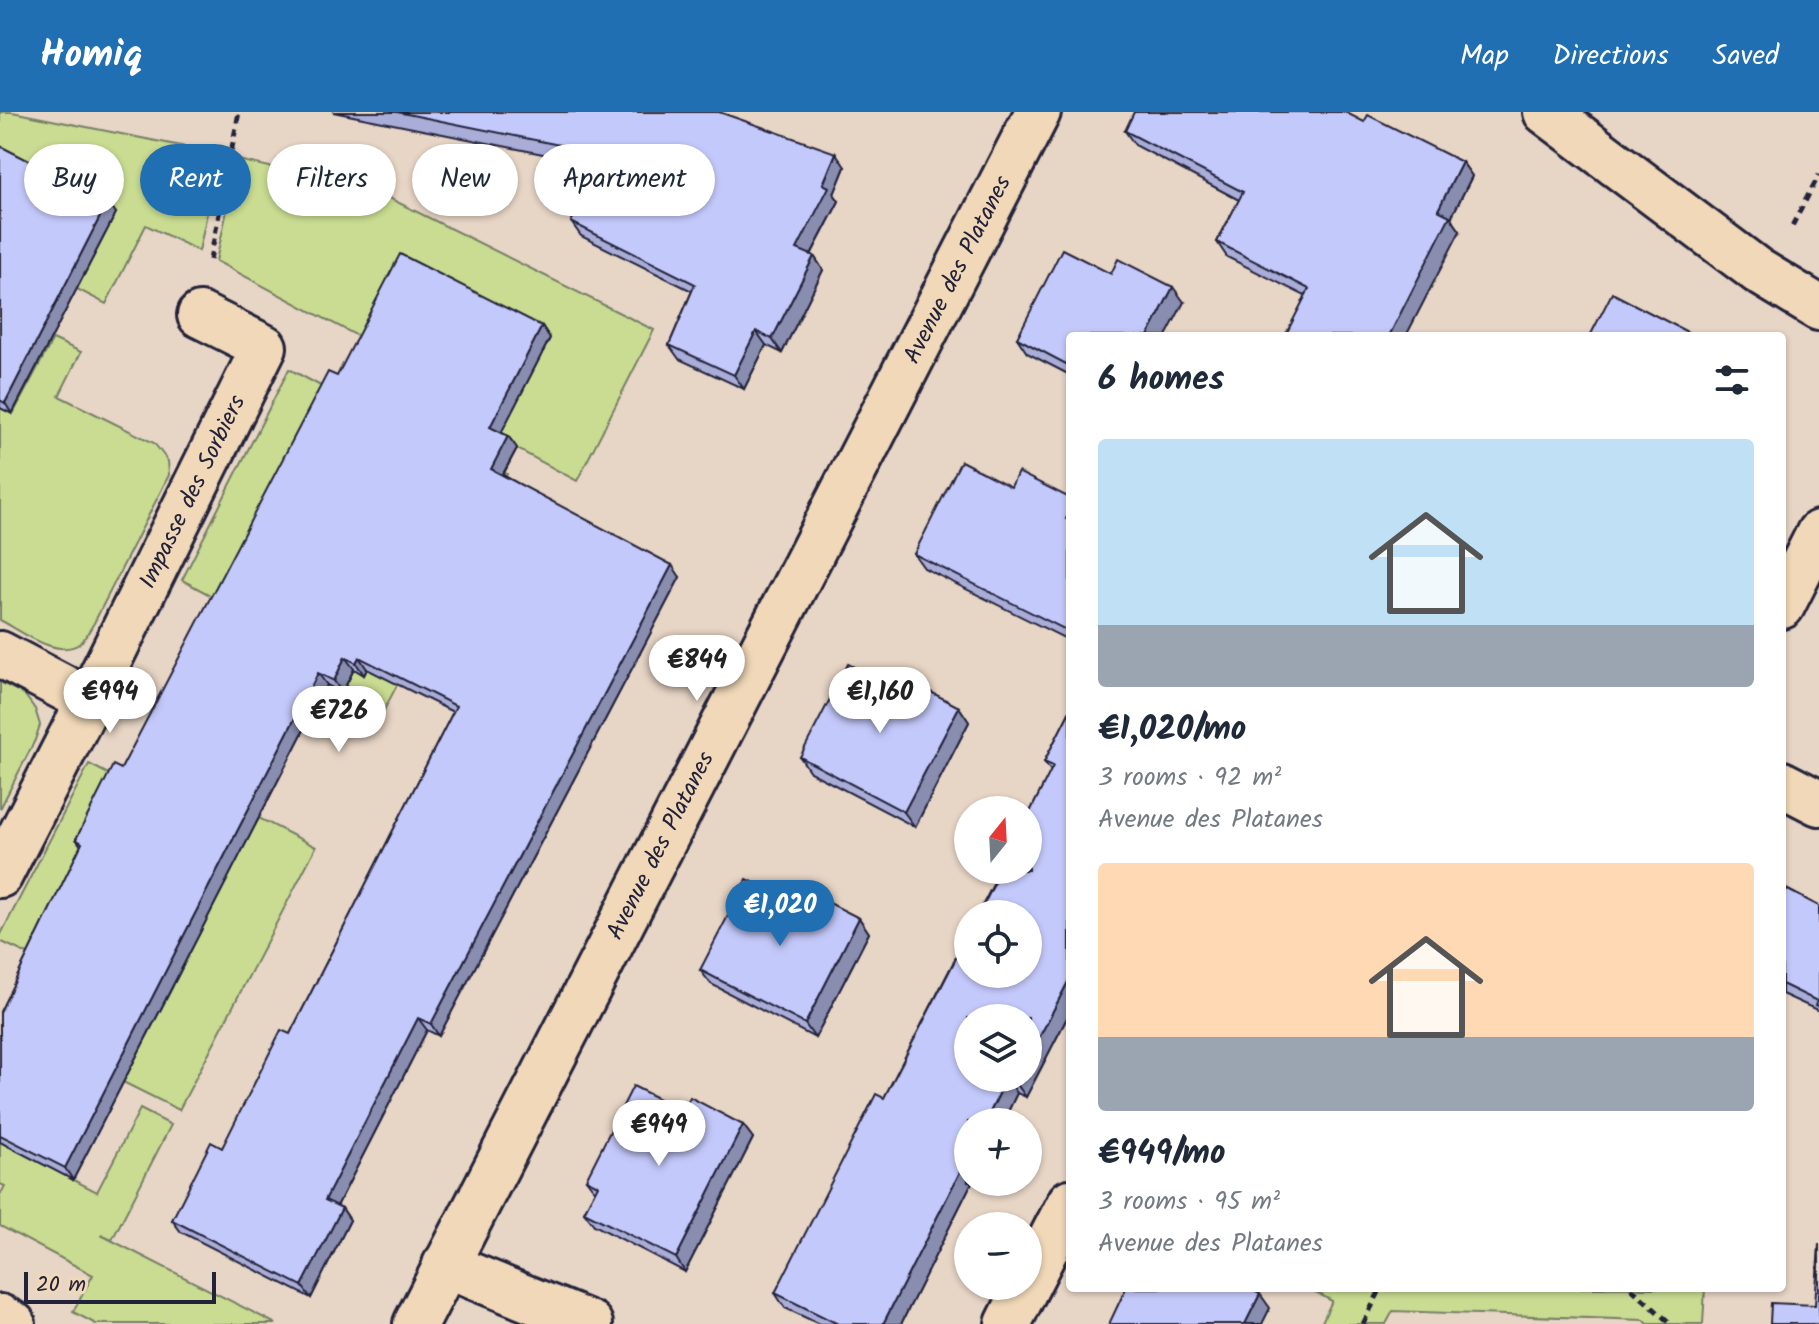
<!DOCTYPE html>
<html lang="en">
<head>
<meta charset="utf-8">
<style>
	:root { --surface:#fff; --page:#f6f6f7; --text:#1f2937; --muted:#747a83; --accent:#1f6fb2 }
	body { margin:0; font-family:Kalam,sans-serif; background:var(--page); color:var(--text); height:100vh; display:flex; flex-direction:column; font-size:30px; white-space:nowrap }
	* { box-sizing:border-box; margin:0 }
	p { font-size:26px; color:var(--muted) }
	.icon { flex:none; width:44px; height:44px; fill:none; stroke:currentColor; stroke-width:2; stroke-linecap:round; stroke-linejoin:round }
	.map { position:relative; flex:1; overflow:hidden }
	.details { position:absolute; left:1066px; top:220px; width:720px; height:960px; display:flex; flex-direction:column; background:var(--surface); border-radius:8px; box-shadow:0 2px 6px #0004 }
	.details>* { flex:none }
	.top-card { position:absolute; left:24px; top:32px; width:760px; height:72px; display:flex; gap:16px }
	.needle { width:52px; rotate:18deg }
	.buttons { position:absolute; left:954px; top:684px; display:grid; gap:16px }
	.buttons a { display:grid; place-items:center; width:88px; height:88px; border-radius:50%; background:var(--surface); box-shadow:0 2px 6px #0004; font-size:40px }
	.scale { position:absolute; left:24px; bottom:20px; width:192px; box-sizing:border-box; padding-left:8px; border:4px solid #22223b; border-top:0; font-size:22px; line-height:28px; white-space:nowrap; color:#22223b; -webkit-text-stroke:6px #f0d8b8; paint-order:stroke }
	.price { position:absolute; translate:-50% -68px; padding:0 18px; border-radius:28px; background:#fff; color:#222; font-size:26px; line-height:52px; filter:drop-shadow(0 2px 4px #0008) }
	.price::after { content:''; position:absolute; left:50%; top:48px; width:24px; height:18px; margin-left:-12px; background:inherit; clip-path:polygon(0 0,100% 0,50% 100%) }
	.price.on { background:var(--accent); color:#fff }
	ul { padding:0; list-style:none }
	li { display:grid; align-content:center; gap:16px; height:424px; padding:0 32px }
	li span { display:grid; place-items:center; height:248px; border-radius:8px; color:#555 }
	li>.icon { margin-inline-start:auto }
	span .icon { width:144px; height:144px; fill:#fffc; stroke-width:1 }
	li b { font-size:34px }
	h2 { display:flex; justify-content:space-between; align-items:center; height:96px; padding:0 32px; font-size:34px }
	.tag { padding:0 28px; border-radius:36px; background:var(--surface); box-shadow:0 2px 6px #0004; font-size:28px; line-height:72px }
	.tag.on { background:var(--accent); color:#fff }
	header { display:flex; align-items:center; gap:48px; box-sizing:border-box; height:112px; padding:0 40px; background:var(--accent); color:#fff }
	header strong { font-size:38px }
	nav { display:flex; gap:44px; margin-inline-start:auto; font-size:28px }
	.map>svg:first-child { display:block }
	.green { fill:#c9dc91; stroke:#767f66; stroke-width:2 }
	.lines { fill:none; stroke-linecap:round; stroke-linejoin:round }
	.street-casing { stroke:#22223b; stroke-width:50 }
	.secondary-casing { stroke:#22223b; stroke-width:50 }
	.path { stroke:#22223b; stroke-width:5; stroke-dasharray:8 6; stroke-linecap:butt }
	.street { stroke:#f0d8b8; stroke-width:44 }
	.secondary { stroke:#f0d8b8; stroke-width:44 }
	.wall { fill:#a9add8; stroke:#22223b; stroke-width:2 }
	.shaded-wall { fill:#898db0; stroke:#22223b; stroke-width:2 }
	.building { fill:#c4c9fb; stroke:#22223b; stroke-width:2 }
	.labels { text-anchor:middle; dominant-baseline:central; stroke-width:6; stroke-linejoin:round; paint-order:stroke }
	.street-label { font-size:24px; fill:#22223b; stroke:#f0d8b8 }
</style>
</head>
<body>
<header>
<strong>Homiq</strong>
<nav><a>Map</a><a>Directions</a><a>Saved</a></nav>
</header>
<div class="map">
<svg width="1819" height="1212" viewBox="0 0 1819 1212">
	<rect width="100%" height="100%" fill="#e7d5c5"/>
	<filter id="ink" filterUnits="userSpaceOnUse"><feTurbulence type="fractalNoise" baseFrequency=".0125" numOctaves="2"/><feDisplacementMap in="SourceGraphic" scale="16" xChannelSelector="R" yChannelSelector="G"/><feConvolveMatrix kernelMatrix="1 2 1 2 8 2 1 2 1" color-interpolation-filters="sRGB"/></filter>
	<g filter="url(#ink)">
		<g class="green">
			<path d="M0,0h12l174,35 33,10 -20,94 -53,-26 -40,79 -29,-15 -77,-136z"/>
			<path d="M238,48l135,30 281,140 -77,151 -80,-43 -128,-96 -153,-81z"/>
			<path d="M53,227l28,13 -22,44 95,47 14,18 1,14 -75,148c-4,6 -9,17 -15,21 -23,15 -59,-14 -79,-24v-212l13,6z"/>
			<path d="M289,257l43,23 175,82 -125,240 -40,-21 12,-24 10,5 40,-75 -181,3 -41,-22z"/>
			<path d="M0,570l24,12 11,15 5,16 -5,15 -35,69z"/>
			<path d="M89,652l31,16 88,135 51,-97 57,29 -137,263 -56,-28 50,-96 -115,-61 -18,35 -40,-19v-5z"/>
			<path d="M140,997l31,16 -59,115 -11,-5 175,89h-180l-23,-12 20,-37 -93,-49v-31l5,-9 -5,-2v-42l97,50z"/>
			<path d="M1308,1176h397l-2,36h-55l-4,-4 -251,-9 -7,13h-65l11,-23z"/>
		</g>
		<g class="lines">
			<g class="street-casing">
				<g id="street">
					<path d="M1782,494l37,-73"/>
					<path d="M0,542l89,47 -89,174"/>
					<path d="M89,589l175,-354 -64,-32"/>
					<path d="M1782,672l37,19"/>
					<path d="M445,1153l145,59"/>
					<path d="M1028,1172l42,-82"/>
					<path d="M0,1205l13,7"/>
					<path d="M416,1212l622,-1212"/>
					<path d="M1008,1212l19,-38"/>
				</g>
			</g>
			<g class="secondary-casing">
				<path id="secondary" d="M1546,0l212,159 61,37"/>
			</g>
			<g class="path">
				<path d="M1792,114l27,-51"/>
				<path d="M210,148l29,-148"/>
				<path d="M1631,1176l40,36"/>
				<path d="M1363,1212l18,-36"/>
			</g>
			<use href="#street" class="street"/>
			<use href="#secondary" class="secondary"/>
		</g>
		<g class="wall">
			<path d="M333,0h386l126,55 -11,27 5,7 -28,54 3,1 9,14 -41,83 -16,-8 -22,44 -65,-30 -10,-14 23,-54 -111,-55 -10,-14 27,-57z"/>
			<path d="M1364,10l98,40 10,14 -21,42 9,13 -155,65 -78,-39 -10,-15 22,-42 -104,-55 -10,-14z"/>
			<path d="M0,34l116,67 -104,201 -12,-6z"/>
			<path d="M1111,162l73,28 -114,34v39l-43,-22 -10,-15z"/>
			<path d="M542,214l8,12 -49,94 7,4 9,12 -14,27 177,102 -241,459 -12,-6 -90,176 5,2 8,12 -39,78 -130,-66 -9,-12 50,-72 68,-114 163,-322 -86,-43 -3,6 -10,-6 -12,24 -15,-8 -254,495 -73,-38v-130l81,-166 -5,-7 45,-70 216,-393z"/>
			<path d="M1011,375l59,11v143l-146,-73 -10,-14z"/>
			<path d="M897,577l62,18 10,15 -54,105 -105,-55 -10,-15z"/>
			<path d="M1070,599v301l-44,85 -9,-4 -14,29h-35l4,60 -71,142h-82l-34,-16 -10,-15 109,-195 167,-327 -7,-9z"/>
			<path d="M1782,775l37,19v105l-37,-17z"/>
			<path d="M797,793l62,13 10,15 -54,105 -104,-54 -11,-14z"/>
			<path d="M683,999l60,14 10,13 -68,134 -91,-47 -10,-13 11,-21 -9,-12z"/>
		</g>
		<g class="shaded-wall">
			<path d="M836,41l9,14 -11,27 5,7 -32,61 -10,-13z"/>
			<path d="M1462,50l10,14 -21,42 9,13 -54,105h-17l49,-126z"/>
			<path d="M108,89l8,12 -104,201 -7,-11z"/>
			<path d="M814,144l9,14 -41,83 -10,-14z"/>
			<path d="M1173,175l11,15 -18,34h-18z"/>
			<path d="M542,214l8,12 -52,101 -8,-12z"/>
			<path d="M756,219l10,14 -22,44 -10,-14z"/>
			<path d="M508,324l9,12 -18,33 -8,-12z"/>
			<path d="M672,453l8,12 -241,459 -8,-12z"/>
			<path d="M345,545l9,12 -12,24 -8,-12z"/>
			<path d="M359,545l8,12 -3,6 -8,-12z"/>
			<path d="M318,561l9,12 -254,495 -8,-12z"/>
			<path d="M959,595l10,15 -54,105 -11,-15z"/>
			<path d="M859,806l10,15 -54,105 -10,-14z"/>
			<path d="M1070,866v34l-44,85 -10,-14 2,-5h10v-19z"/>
			<path d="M418,906l9,12 -93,182 -9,-12z"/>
			<path d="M1007,966l10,15 -14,29h-18z"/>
			<path d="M743,1013l10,13 -68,134 -9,-14z"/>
			<path d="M968,1044v26h4l-71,142h-18z"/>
			<path d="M342,1096l8,12 -39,78 -9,-12z"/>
			<path d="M1260,1182l10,14 -8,16h-17z"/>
		</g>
		<g class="building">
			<path d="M397,0h322l117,41 -13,31 6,3 -32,62 17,7 -42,83 -16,-8 -22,44 -65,-30 26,-61 -124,-62 33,-68z"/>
			<path d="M1134,0h211l19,10 4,-7 94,47 -24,48 12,6 -61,120h-104l24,-47 -92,-47 26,-50 -118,-61z"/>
			<path d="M0,34l108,55 -103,202 -5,-3z"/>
			<path d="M1062,137l49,25 7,-15 55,28 -25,49h-78v30l-53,-28z"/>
			<path d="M400,142l142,72 -52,101 18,9 -17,33 181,96 -241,459 -13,-6 -93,182 17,8 -40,78 -130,-66 39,-78 11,6 59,-118 9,4 166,-328 -97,-49 -3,6 -11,-6 -11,24 -16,-8 -253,495 -65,-33v-123l82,-169 -6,-4 37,-74 8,4 207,-397 9,4z"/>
			<path d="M1612,181l83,43h-105z"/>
			<path d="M961,349l50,26 7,-15 52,26v13l-4,8 4,3v110l-156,-78z"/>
			<path d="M848,552l49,25 6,-12 56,30 -55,105 -104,-55z"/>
			<path d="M1070,599v267l-42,81v-41h-60v60h50l-2,5 -9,-5 -22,44h-17v34l-85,168h-45l-63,-31 101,-199 8,4 84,-163v39h60v-60h-49l22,-44h27v-54l25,-50 -9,-4z"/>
			<path d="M747,767l50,26 7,-15 55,28 -54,106 -105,-54z"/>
			<path d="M1782,775l37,19v101l-4,-2 2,-4 -35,-17z"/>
			<path d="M633,974l50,25 7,-14 53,28 -67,133 -92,-46 14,-27 -12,-6z"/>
			<path d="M1819,1132v80h-49l1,-21 44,2z"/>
			<path d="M1126,1176h122l12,6 -15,30h-136z"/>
		</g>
	</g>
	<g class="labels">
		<g class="street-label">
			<text transform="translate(958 158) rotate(-63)">Avenue des Platanes</text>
			<text transform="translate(193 380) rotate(-64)">Impasse des Sorbiers</text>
			<text transform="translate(661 734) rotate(-63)">Avenue des Platanes</text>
		</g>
	</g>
</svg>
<div class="buttons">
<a><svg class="needle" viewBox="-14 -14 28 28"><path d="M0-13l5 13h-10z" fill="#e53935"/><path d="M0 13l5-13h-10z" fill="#747a83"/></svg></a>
<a><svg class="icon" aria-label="locate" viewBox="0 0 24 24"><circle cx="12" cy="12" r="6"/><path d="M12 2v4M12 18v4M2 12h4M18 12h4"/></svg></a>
<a><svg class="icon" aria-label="layers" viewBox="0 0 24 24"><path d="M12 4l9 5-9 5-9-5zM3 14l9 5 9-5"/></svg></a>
<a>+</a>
<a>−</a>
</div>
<div class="scale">20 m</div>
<b class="price" style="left:697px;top:591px">€844</b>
<b class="price" style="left:110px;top:623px">€994</b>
<b class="price" style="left:880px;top:623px">€1,160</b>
<b class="price" style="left:339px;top:642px">€726</b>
<b class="price on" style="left:780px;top:836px">€1,020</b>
<b class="price" style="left:659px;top:1056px">€949</b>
<div class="top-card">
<a class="tag">Buy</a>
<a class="tag on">Rent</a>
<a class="tag">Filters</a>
<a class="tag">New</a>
<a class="tag">Apartment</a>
</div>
<section class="details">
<h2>6 homes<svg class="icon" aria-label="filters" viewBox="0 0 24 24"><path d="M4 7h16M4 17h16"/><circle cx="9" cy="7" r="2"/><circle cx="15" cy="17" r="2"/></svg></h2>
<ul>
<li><span style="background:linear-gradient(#bfe0f5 75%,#9aa5b1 0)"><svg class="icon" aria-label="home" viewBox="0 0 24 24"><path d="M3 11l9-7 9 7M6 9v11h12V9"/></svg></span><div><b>€1,020/mo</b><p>3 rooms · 92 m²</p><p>Avenue des Platanes</p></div></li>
<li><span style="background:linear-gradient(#ffd9b3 70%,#9aa5b1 0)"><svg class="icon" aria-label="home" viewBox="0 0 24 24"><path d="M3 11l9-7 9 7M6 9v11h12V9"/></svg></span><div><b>€949/mo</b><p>3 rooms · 95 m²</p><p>Avenue des Platanes</p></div></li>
</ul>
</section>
</div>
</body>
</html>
